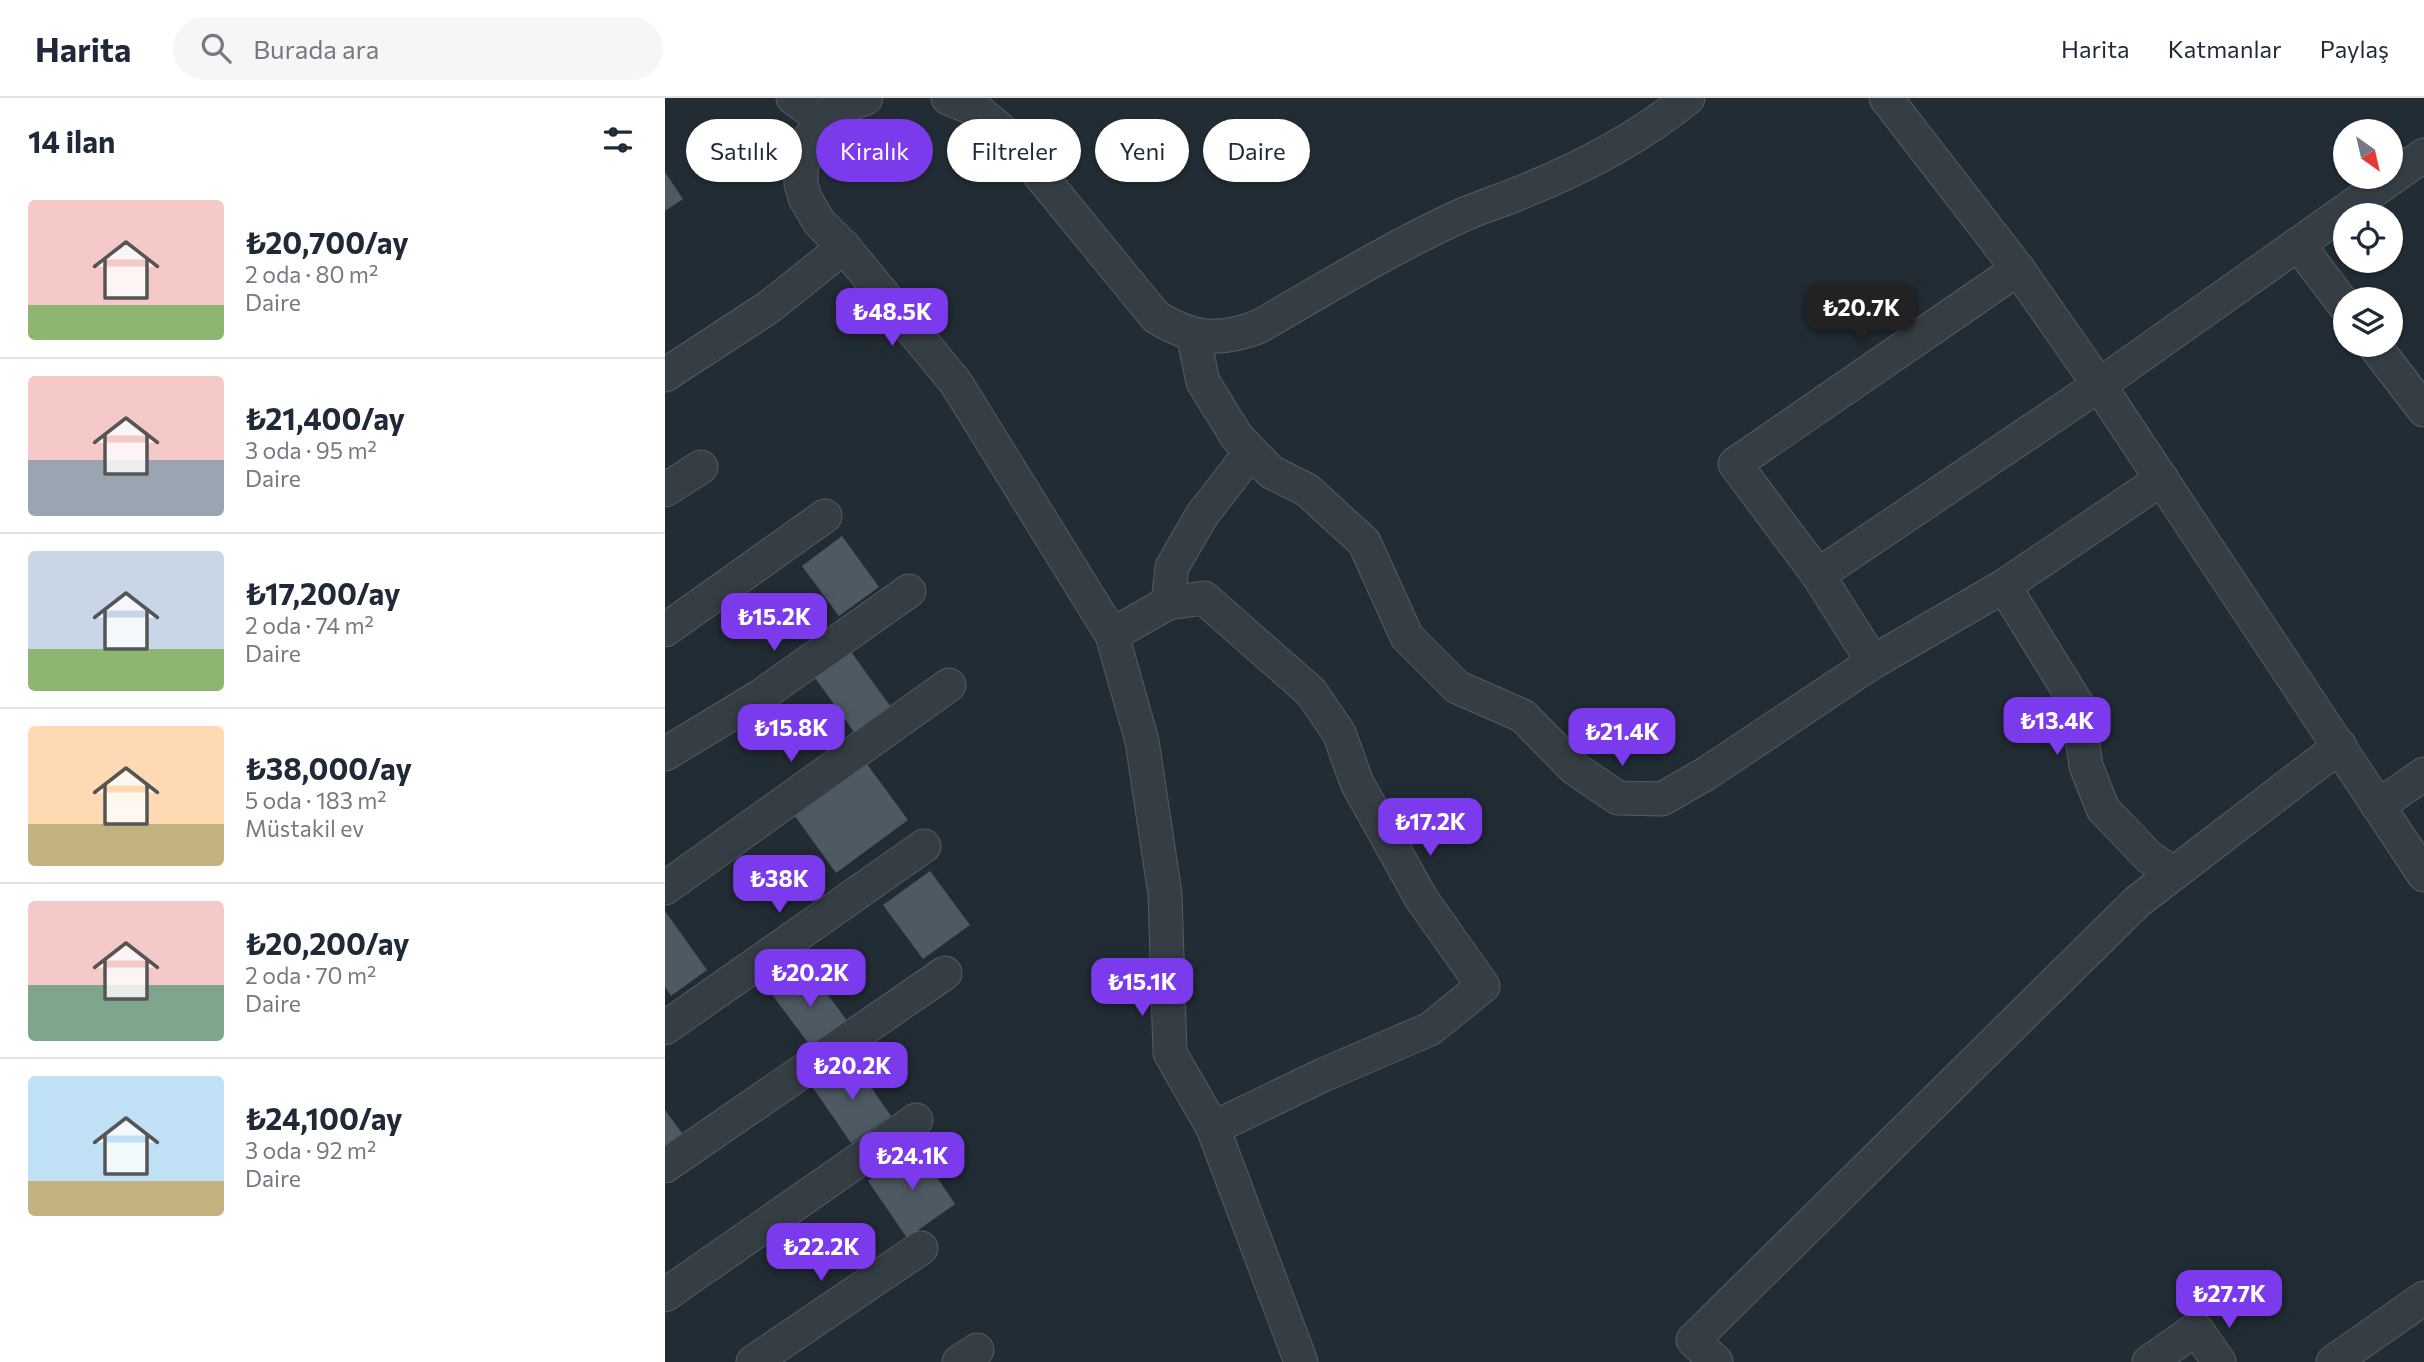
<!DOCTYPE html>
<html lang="tr">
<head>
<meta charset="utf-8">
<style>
	:root { --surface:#fff; --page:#f6f6f7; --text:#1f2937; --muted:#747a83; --line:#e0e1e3; --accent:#7c3aed }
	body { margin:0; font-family:Commissioner,sans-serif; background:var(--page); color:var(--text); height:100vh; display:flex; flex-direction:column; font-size:26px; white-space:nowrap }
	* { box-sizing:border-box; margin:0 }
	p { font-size:23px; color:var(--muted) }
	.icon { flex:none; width:38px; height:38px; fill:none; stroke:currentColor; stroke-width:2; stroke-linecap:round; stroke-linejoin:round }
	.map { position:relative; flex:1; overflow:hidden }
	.sheet { display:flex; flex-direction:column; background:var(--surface); width:665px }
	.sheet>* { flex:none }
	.banner { position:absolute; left:21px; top:21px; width:665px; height:63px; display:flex; gap:14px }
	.needle { width:46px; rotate:146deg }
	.fabs { position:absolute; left:1668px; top:21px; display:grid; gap:14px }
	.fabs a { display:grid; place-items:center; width:70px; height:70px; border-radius:50%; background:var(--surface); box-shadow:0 2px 5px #0004; font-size:35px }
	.price { position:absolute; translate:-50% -60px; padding:0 16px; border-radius:14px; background:var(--accent); color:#fff; font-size:23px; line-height:46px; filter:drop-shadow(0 2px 4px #0008) }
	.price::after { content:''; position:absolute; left:50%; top:42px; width:21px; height:16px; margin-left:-10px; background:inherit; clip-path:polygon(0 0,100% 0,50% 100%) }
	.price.current { background:#222; color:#fff }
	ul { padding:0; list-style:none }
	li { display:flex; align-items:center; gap:21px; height:175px; padding:0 28px }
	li+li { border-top:2px solid var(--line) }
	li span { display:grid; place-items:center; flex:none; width:196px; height:140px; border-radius:7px; color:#555 }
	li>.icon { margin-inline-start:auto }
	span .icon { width:84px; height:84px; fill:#fffc; stroke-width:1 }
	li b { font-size:30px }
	h2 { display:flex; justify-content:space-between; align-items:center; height:84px; padding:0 28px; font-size:30px }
	.chip { padding:0 24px; border-radius:32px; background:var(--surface); box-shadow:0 2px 5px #0004; font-size:24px; line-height:63px }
	.chip.current { background:var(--accent); color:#fff }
	header { display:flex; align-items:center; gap:42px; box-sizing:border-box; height:98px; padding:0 35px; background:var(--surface); border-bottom:2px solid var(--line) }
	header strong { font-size:33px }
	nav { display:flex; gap:38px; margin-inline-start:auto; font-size:24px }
	.search { width:490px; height:63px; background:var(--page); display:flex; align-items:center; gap:18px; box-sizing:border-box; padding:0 24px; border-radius:38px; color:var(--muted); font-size:26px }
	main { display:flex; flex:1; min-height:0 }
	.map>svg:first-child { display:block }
	.building { fill:#4e5963 }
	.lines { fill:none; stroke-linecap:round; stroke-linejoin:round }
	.minor-casing { stroke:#535c63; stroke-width:35 }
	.minor { stroke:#363e45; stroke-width:33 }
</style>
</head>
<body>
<header>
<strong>Harita</strong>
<div class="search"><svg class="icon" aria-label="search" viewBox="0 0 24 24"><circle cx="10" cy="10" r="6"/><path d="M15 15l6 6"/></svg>Burada ara</div>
<nav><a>Harita</a><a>Katmanlar</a><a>Paylaş</a></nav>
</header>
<main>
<section class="sheet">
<h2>14 ilan<svg class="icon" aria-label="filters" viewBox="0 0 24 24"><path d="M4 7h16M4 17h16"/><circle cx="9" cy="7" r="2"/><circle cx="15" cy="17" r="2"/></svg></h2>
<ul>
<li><span style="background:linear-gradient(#f6c9c9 75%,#8fb573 0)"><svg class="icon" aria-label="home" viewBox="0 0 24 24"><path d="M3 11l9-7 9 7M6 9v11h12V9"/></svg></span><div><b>₺20,700/ay</b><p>2 oda · 80 m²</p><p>Daire</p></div></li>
<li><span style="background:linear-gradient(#f6c9c9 60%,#9aa5b1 0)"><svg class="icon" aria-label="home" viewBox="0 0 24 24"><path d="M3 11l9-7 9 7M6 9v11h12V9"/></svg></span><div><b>₺21,400/ay</b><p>3 oda · 95 m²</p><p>Daire</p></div></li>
<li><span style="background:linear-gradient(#c9d6e8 70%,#8fb573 0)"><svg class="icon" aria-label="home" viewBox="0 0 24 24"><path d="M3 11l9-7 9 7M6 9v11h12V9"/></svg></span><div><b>₺17,200/ay</b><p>2 oda · 74 m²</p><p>Daire</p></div></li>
<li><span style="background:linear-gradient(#ffd9b3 70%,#c2b280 0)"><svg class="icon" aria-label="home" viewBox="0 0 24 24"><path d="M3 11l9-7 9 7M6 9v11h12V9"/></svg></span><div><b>₺38,000/ay</b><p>5 oda · 183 m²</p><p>Müstakil ev</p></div></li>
<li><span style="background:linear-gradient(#f6c9c9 60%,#7fa58c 0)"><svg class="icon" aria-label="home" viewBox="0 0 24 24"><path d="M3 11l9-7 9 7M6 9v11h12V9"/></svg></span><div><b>₺20,200/ay</b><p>2 oda · 70 m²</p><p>Daire</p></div></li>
<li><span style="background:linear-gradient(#bfe0f5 75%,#c2b280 0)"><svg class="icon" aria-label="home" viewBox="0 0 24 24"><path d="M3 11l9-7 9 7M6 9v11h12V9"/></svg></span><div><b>₺24,100/ay</b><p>3 oda · 92 m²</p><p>Daire</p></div></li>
</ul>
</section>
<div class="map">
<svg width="1759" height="1264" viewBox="0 0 1759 1264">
	<rect width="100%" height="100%" fill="#222c34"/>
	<g class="building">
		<path d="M0,74l18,27 -18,12z"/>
		<path d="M177,438l37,51 -40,29 -37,-50z"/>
		<path d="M184,551l44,61 -36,26 -44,-61z"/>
		<path d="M199,662l44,60 -72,53 -44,-61z"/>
		<path d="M265,773l40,54 -47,34 -40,-54z"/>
		<path d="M0,813l42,59 -36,26 -6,-9z"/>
		<path d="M141,867l45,61 -36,26 -45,-60z"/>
		<path d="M188,963l38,55 -40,27 -38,-55z"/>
		<path d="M0,1012l17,23 -17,12z"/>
		<path d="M252,1049l38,57 -48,34 -39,-57z"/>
	</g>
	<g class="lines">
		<g class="minor-casing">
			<g id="minor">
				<path d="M128,0l30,22"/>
				<path d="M201,0l-30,11 -14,12 -11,15 -10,32v16l4,14 14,24 25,25 112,136 156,252 30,106 23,153 5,159 43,75 88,234"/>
				<path d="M283,0l29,12 31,26 148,181c36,22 62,25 102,10 66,-38 131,-78 200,-110 19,-9 40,-15 59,-23 61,-24 121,-55 171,-96"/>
				<path d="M1221,0l132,171 81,116 325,490"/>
				<path d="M1633,146l47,62"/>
				<path d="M528,236l10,48 34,55 34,35 36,18 57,52 43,95 50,50 66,29 51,52 44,30 44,1 45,-26 166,-111 131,-76 158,-107"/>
				<path d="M1709,247l50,65"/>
				<path d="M0,277l104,-68 75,-60"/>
				<path d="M0,392l36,-23"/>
				<path d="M1153,477l281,-190 325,-230"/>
				<path d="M1339,488l73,118 9,62 17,43 46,48 24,16"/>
				<path d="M503,505l4,-36 30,-52 49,-63"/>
				<path d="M0,532l160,-114"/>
				<path d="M447,537l56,-32 36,-5 107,94 28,41 18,50 64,115 62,88 -53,43 -107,46 -110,53"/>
				<path d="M1208,564l-55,-87 -83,-111 283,-195"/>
				<path d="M0,656l94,-57 150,-106"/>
				<path d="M1713,708l46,-32"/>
				<path d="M0,790l284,-203"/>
				<path d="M0,930l259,-182"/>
				<path d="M0,1068l280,-193"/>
				<path d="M0,1197l251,-175"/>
				<path d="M88,1264l168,-114"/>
				<path d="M294,1264l18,-12"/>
				<path d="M1051,1264l-23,-22 445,-439 202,-155"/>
				<path d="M1484,1264l47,-33 23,33"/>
				<path d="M1668,1264l91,-64"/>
			</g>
		</g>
		<use href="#minor" class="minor"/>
	</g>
</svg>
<div class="fabs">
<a><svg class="needle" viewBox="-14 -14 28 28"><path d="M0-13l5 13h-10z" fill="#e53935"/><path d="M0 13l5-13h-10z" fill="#747a83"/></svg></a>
<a><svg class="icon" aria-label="locate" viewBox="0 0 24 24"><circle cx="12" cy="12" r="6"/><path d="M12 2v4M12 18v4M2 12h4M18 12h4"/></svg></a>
<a><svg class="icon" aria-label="layers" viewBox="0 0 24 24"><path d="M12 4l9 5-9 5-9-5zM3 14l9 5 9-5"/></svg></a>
</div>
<b class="price current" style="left:1196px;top:246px">₺20.7K</b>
<b class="price" style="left:227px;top:250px">₺48.5K</b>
<b class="price" style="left:109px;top:555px">₺15.2K</b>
<b class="price" style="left:1392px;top:659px">₺13.4K</b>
<b class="price" style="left:126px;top:666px">₺15.8K</b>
<b class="price" style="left:957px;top:670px">₺21.4K</b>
<b class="price" style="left:765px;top:760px">₺17.2K</b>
<b class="price" style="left:114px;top:817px">₺38K</b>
<b class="price" style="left:145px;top:911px">₺20.2K</b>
<b class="price" style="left:477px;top:920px">₺15.1K</b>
<b class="price" style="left:187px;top:1004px">₺20.2K</b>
<b class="price" style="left:247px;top:1094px">₺24.1K</b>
<b class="price" style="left:156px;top:1185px">₺22.2K</b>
<b class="price" style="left:1564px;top:1232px">₺27.7K</b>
<div class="banner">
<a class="chip">Satılık</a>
<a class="chip current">Kiralık</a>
<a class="chip">Filtreler</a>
<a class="chip">Yeni</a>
<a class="chip">Daire</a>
</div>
</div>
</main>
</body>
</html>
